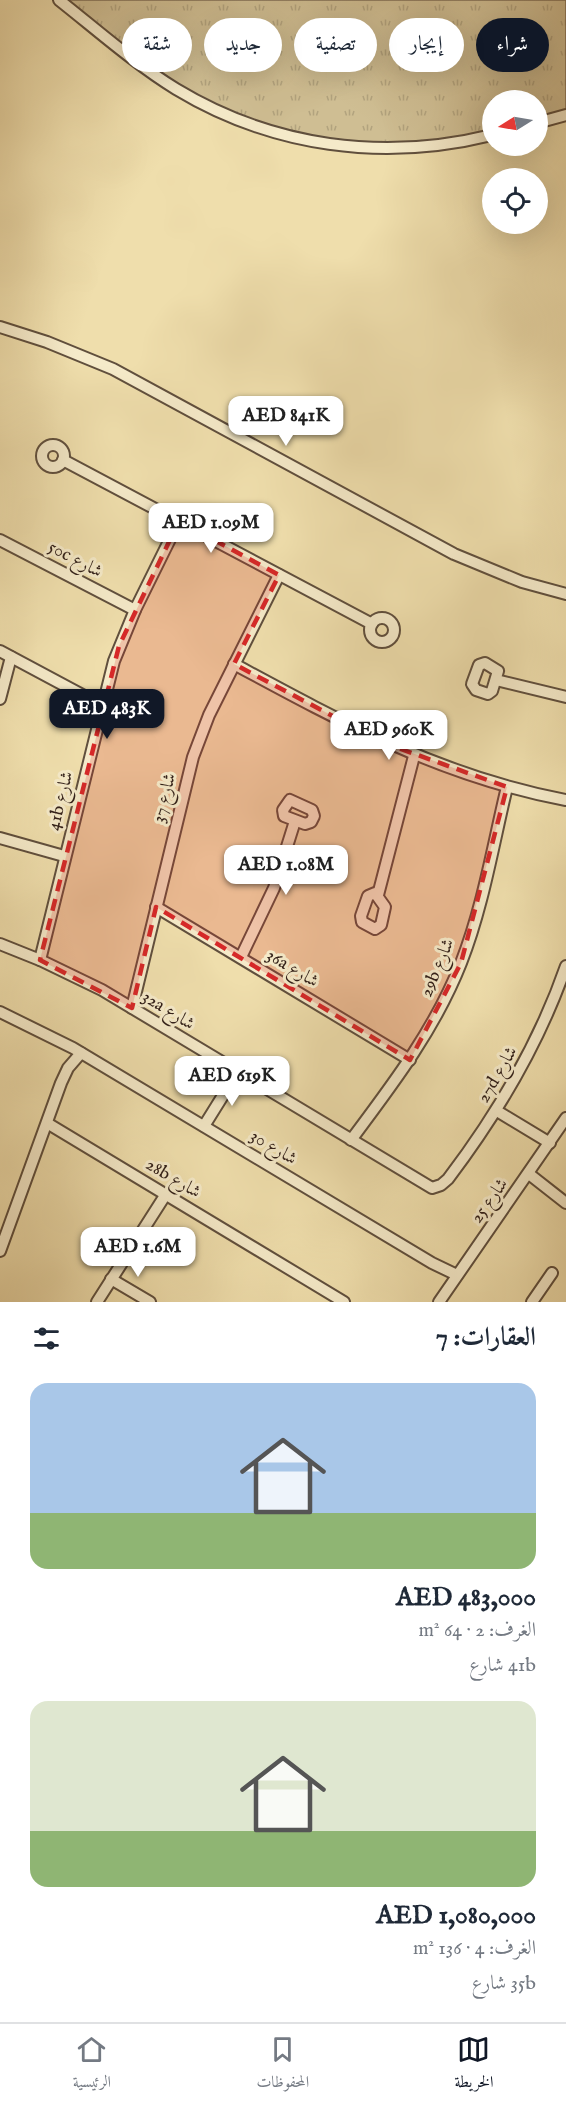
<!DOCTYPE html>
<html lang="ar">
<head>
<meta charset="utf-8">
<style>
	:root { --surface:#fff; --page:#f6f6f7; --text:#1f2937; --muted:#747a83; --line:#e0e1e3; --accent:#111827 }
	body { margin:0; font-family:"IM FELL English",Amiri,serif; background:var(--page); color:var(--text); direction:rtl; height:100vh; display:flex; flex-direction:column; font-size:22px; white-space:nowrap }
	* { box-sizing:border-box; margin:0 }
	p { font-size:20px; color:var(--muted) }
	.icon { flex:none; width:33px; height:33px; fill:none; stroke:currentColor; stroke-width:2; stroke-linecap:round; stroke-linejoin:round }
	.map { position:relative; height:1302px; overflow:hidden; direction:ltr }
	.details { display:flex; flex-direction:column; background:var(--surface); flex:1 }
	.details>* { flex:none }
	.top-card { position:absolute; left:18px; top:18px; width:531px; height:54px; direction:rtl; display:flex; gap:12px }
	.needle { width:39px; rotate:259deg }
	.buttons { position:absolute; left:482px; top:90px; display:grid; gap:12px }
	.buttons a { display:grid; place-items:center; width:66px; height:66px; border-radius:50%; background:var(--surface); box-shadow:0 6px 24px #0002; font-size:30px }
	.price { position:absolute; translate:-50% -51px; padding:0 14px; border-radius:12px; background:#fff; color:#222; font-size:20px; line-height:39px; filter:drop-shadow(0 2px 3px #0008) }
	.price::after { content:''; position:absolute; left:50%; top:36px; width:18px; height:14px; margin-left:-9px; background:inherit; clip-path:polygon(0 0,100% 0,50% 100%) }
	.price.selected { background:var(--accent); color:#fff }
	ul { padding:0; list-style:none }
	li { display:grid; align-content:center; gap:12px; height:318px; padding:0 30px }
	li span { display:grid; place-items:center; height:186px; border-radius:18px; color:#555 }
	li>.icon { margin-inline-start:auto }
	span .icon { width:108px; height:108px; fill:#fffc; stroke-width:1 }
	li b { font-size:26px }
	h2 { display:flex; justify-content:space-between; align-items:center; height:72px; padding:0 30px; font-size:26px }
	.pill { padding:0 21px; border-radius:27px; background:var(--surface); box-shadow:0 6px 24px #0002; font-size:21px; line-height:54px }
	.pill.selected { background:var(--accent); color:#fff }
	.menu { display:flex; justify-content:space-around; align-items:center; height:84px; border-top:2px solid var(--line); background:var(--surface); font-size:16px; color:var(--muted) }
	.menu a { display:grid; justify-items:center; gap:3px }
	.menu .selected { color:var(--accent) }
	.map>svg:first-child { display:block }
	.park { fill:url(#park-tufts); stroke:#806e56; stroke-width:1.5 }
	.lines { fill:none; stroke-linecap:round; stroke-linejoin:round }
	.minor-casing { stroke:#604f3d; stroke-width:14 }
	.minor { stroke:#f5eac9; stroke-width:10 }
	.marked { fill:#d62828; fill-opacity:0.2; stroke:#d62828; stroke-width:4.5; stroke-dasharray:12 8; stroke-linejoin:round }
	.labels { text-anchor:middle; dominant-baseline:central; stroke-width:6; stroke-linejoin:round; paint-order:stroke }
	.street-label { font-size:18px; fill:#311f18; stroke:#f5eac9 }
</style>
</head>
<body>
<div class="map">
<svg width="566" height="1302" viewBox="0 0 566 1302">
	<defs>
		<pattern id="park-tufts" width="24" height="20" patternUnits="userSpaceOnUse" patternTransform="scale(1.5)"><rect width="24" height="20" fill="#cfbe93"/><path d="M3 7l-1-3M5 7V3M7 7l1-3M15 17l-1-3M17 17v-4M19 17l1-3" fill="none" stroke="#b2a37e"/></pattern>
	</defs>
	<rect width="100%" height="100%" fill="#efdeac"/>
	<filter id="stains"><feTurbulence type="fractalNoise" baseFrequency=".00333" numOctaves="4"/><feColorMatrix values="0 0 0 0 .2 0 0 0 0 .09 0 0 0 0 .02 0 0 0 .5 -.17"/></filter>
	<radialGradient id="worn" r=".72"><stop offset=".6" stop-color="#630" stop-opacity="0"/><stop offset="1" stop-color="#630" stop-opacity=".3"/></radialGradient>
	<path class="park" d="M62,0h504v110l-29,9v-19h-45v33l-62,11h-97l-117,-35 -87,-57z"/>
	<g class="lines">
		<g class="minor-casing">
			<g id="minor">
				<path d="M59,0c38,30 75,63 117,89 96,58 207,73 316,46"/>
				<path d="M537,123l29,-8"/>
				<path d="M0,327l47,15 66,27 341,185 68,28 44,12"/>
				<circle cx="53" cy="456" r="11"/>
				<path d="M63,460l309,164"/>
				<path d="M0,540l135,70"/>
				<circle cx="382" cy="630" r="12"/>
				<path d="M0,651l101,54"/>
				<path d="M485,663l13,8 -6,20 -4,3 -12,-4 -4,-6 7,-19z"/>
				<path d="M234,664c109,59 209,113 332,136"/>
				<path d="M496,680l70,17"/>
				<path d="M0,699l11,-42"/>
				<path d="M290,800l22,10 2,6 -3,6 -6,2 -21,-8 -1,-6z"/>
				<path d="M0,838l64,18"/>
				<path d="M375,893l10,14 -4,18 -6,4 -13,-7 -1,-6 7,-20z"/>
				<path d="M378,895l36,-139"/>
				<path d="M156,907l254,153"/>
				<path d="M0,944l40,16 62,30 330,198 9,-3 7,-6c50,-66 91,-135 118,-213"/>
				<path d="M241,957l33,-69 21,-67"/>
				<path d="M40,960l74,-299 21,-51 44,-89"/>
				<path d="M132,1008l61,-251 16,-42 70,-140"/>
				<path d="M0,1012l73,36 359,215 25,12"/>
				<path d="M497,1111l53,32"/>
				<path d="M47,1123l297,179"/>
				<path d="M204,1126l33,-53"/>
				<path d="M351,1140c42,-56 84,-111 110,-177 22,-56 32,-118 46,-176"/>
				<path d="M529,1174l37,29"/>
				<path d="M0,1251l61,-168 7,-15 13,-15"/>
				<path d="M111,1279l39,23"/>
				<path d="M97,1302l69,-108"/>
				<path d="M439,1302l127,-184"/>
				<path d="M532,1302l20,-29"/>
			</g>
		</g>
		<use href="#minor" class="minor"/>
	</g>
	<path class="marked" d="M179,521l100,54 -45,89 150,79 123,44 -46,176 -51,97 -254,-153 -24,101 -92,-48 79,-314z"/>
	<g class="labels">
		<g class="street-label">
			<text transform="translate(75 560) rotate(28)">50c شارع</text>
			<text transform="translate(165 798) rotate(-76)">شارع 37</text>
			<text transform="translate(61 801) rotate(-76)">41b شارع</text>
			<text transform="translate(438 968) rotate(-67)">29b شارع</text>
			<text transform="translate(292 969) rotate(31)">36a شارع</text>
			<text transform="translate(168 1011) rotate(32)">32a شارع</text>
			<text transform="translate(498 1075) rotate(-60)">27d شارع</text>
			<text transform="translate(273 1148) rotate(31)">شارع 30</text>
			<text transform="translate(173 1179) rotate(31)">28b شارع</text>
			<text transform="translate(490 1201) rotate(-54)">شارع 25</text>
		</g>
	</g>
	<rect width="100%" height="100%" filter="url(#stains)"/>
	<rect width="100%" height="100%" fill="url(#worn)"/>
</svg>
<div class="buttons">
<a><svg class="needle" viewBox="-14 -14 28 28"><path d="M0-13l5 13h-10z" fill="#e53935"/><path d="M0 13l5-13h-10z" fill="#747a83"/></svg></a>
<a><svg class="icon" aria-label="locate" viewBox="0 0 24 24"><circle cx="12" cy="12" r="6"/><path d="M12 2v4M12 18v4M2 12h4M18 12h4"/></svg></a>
</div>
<b class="price" style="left:286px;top:447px">AED 841K</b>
<b class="price" style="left:211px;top:554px">AED 1.09M</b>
<b class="price selected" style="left:107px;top:740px">AED 483K</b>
<b class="price" style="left:389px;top:761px">AED 960K</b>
<b class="price" style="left:286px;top:896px">AED 1.08M</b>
<b class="price" style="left:232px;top:1107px">AED 619K</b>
<b class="price" style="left:138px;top:1278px">AED 1.6M</b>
<div class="top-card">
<a class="pill selected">شراء</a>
<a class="pill">إيجار</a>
<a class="pill">تصفية</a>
<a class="pill">جديد</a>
<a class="pill">شقة</a>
</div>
</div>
<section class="details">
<h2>العقارات: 7<svg class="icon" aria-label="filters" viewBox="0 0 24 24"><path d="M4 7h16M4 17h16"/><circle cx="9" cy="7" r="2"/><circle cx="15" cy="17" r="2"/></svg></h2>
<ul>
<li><span style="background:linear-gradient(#a9c7e8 70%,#8fb573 0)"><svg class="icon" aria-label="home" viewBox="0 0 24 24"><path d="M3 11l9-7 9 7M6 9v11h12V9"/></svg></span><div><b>AED 483,000</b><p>الغرف: 2 · 64 m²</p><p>41b شارع</p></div></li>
<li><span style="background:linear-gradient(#dfe7d0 70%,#8fb573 0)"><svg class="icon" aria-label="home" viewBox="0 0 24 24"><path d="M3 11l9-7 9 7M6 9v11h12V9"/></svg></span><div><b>AED 1,080,000</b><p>الغرف: 4 · 136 m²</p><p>35b شارع</p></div></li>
</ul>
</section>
<nav class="menu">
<a class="selected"><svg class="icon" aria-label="map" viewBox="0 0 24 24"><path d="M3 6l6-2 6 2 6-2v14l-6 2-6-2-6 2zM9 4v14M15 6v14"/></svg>الخريطة</a>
<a><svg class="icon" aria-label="saved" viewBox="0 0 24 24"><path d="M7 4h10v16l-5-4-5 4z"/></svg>المحفوظات</a>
<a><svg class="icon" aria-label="home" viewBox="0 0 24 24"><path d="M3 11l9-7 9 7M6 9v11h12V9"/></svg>الرئيسية</a>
</nav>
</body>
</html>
